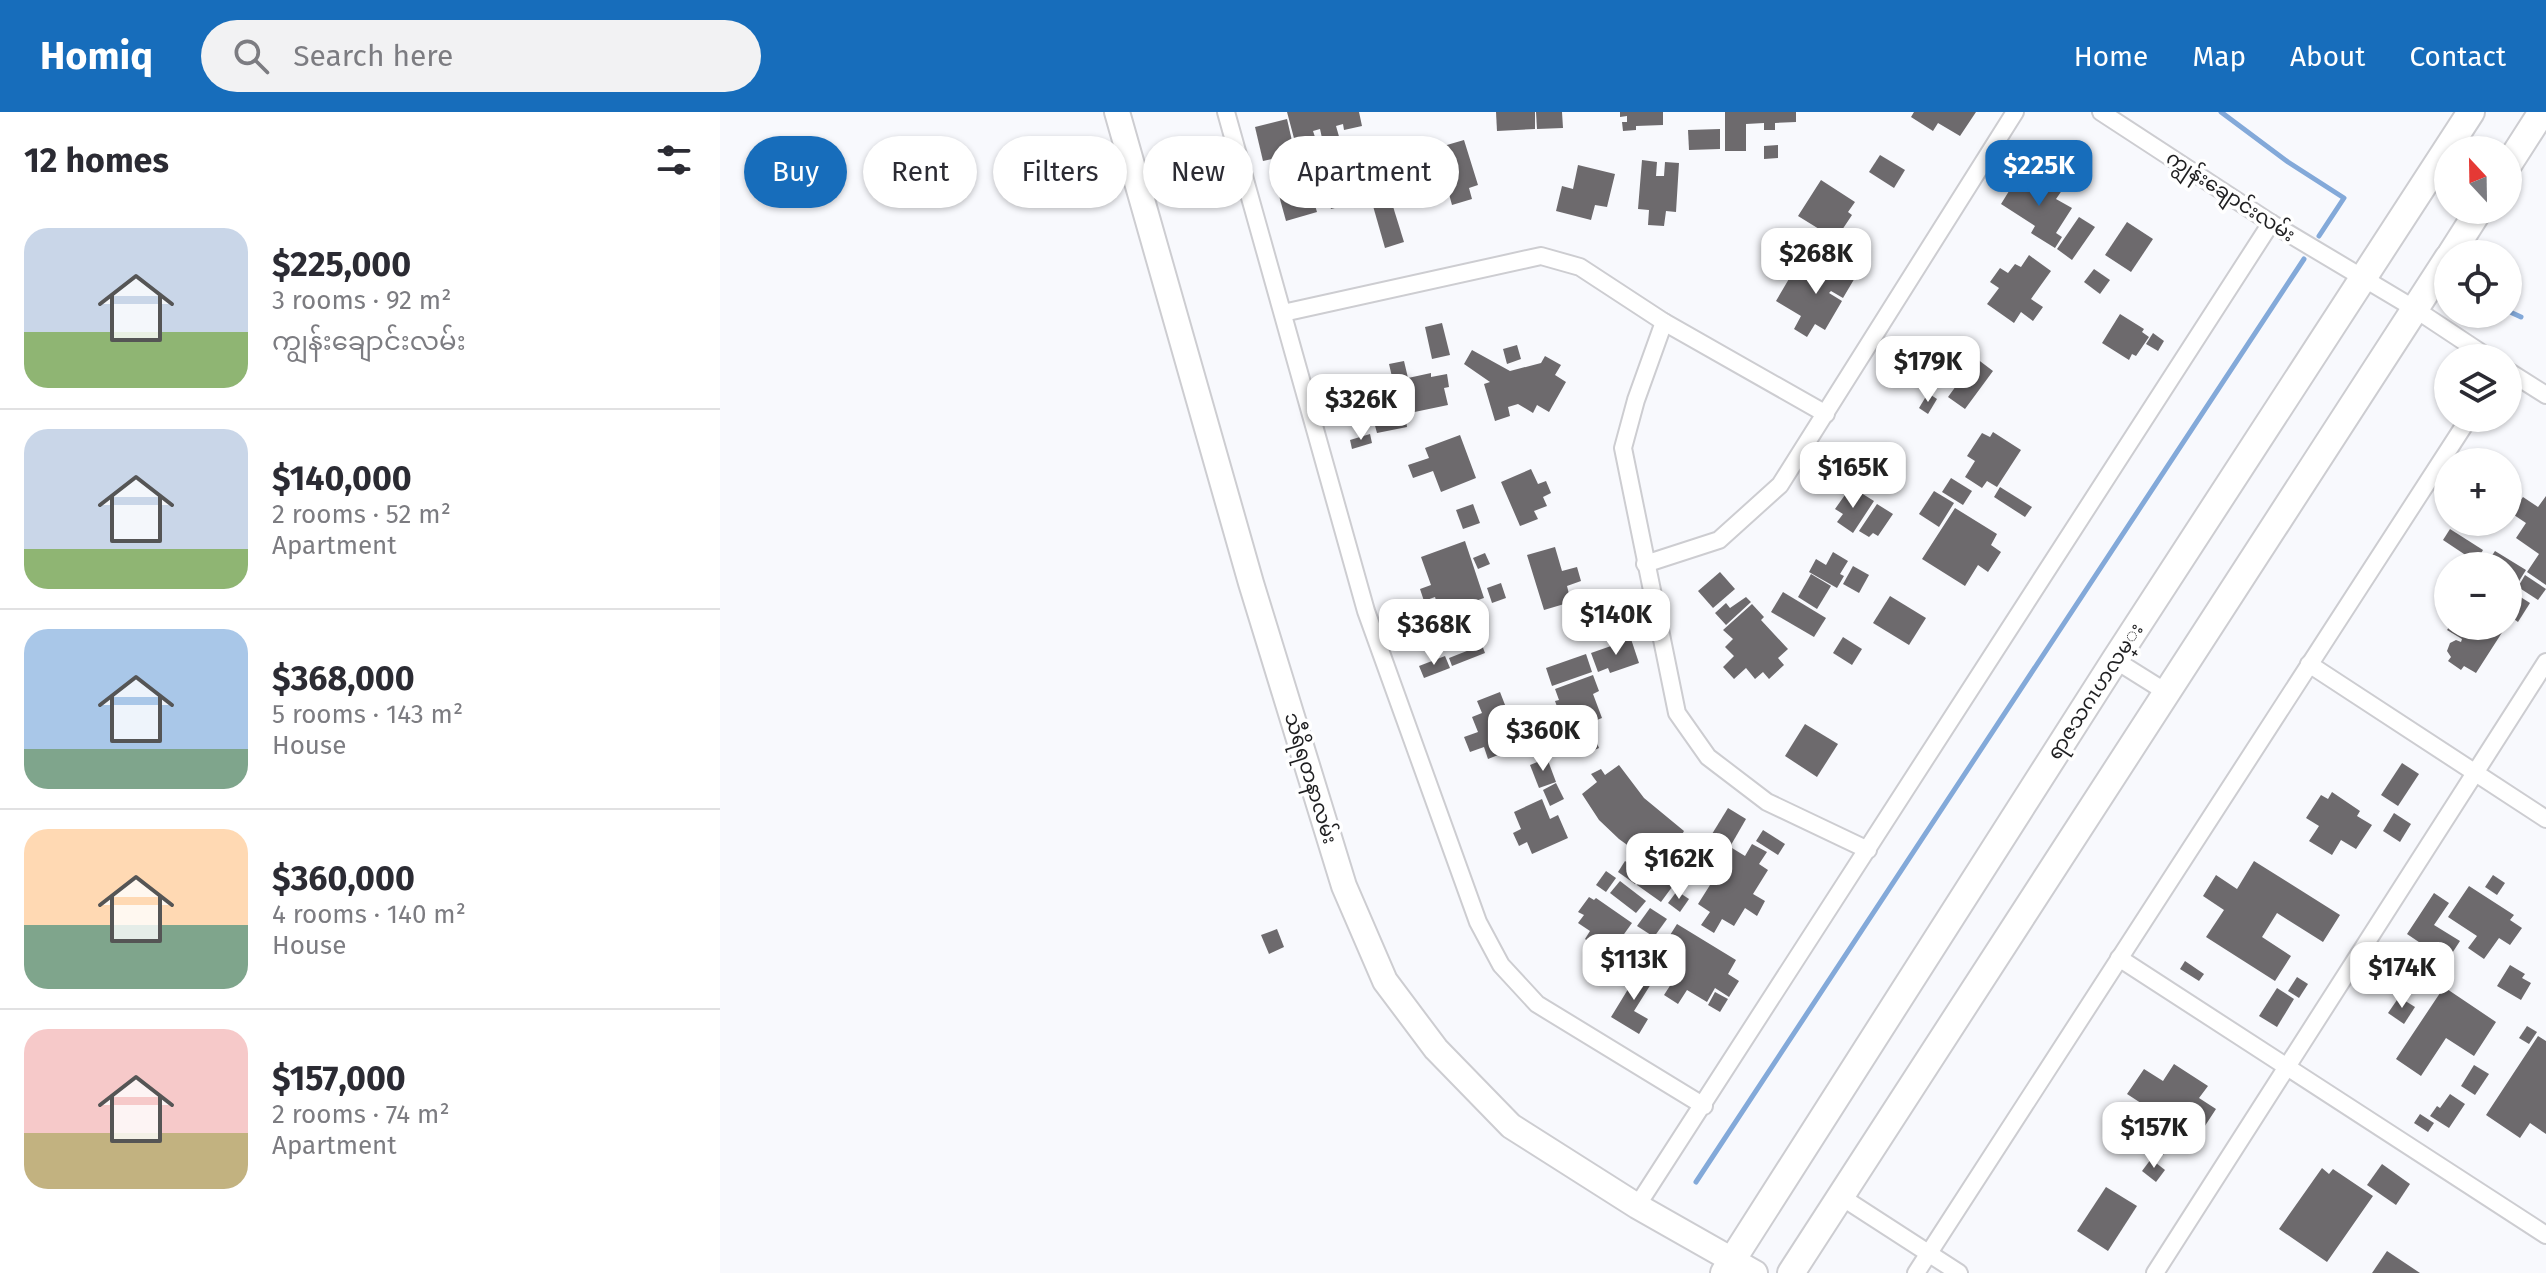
<!DOCTYPE html>
<html lang="en">
<head>
<meta charset="utf-8">
<style>
	:root { --surface:#fff; --page:#f2f2f3; --text:#2b2b33; --muted:#7c7c81; --line:#e1e1e2; --accent:#176dbb }
	body { margin:0; font-family:"Fira Sans","Noto Sans Myanmar",sans-serif; background:var(--page); color:var(--text); height:100vh; display:flex; flex-direction:column; font-size:30px; white-space:nowrap }
	* { box-sizing:border-box; margin:0 }
	p { font-size:26px; color:var(--muted) }
	.icon { flex:none; width:44px; height:44px; fill:none; stroke:currentColor; stroke-width:2; stroke-linecap:round; stroke-linejoin:round }
	.map { position:relative; flex:1; overflow:hidden }
	.sheet { display:flex; flex-direction:column; background:var(--surface); width:720px }
	.sheet>* { flex:none }
	.top-card { position:absolute; left:24px; top:24px; width:760px; height:72px; display:flex; gap:16px }
	.needle { width:52px; rotate:338deg }
	.fabs { position:absolute; left:1714px; top:24px; display:grid; gap:16px }
	.fabs a { display:grid; place-items:center; width:88px; height:88px; border-radius:50%; background:var(--surface); box-shadow:0 2px 6px #0004; font-size:40px }
	.price { position:absolute; translate:-50% -68px; padding:0 18px; border-radius:16px; background:#fff; color:#222; font-size:26px; line-height:52px; filter:drop-shadow(0 2px 4px #0008) }
	.price::after { content:''; position:absolute; left:50%; top:48px; width:24px; height:18px; margin-left:-12px; background:inherit; clip-path:polygon(0 0,100% 0,50% 100%) }
	.price.on { background:var(--accent); color:#fff }
	ul { padding:0; list-style:none }
	li { display:flex; align-items:center; gap:24px; height:200px; padding:0 24px }
	li+li { border-top:2px solid var(--line) }
	li span { display:grid; place-items:center; flex:none; width:224px; height:160px; border-radius:24px; color:#555 }
	li>.icon { margin-inline-start:auto }
	span .icon { width:96px; height:96px; fill:#fffc; stroke-width:1 }
	li b { font-size:34px }
	h2 { display:flex; justify-content:space-between; align-items:center; height:96px; padding:0 24px; font-size:34px }
	.tag { padding:0 28px; border-radius:36px; background:var(--surface); box-shadow:0 2px 6px #0004; font-size:28px; line-height:72px }
	.tag.on { background:var(--accent); color:#fff }
	header { display:flex; align-items:center; gap:48px; box-sizing:border-box; height:112px; padding:0 40px; background:var(--accent); color:#fff }
	header strong { font-size:38px }
	nav { display:flex; gap:44px; margin-inline-start:auto; font-size:28px }
	.search { width:560px; height:72px; background:var(--page); display:flex; align-items:center; gap:20px; box-sizing:border-box; padding:0 28px; border-radius:44px; color:var(--muted); font-size:30px }
	main { display:flex; flex:1; min-height:0 }
	.map>svg:first-child { display:block }
	.lines { fill:none; stroke-linecap:round; stroke-linejoin:round }
	.stream { stroke:#83a9d9; stroke-width:5 }
	.building { fill:#6d6a6d }
	.street-casing { stroke:#cdcdd1; stroke-width:20 }
	.secondary-casing { stroke:#cdcdd1; stroke-width:28 }
	.primary-casing { stroke:#cdcdd1; stroke-width:30 }
	.street { stroke:#fff; stroke-width:16 }
	.secondary { stroke:#fff; stroke-width:24 }
	.primary { stroke:#fff; stroke-width:26 }
	.labels { text-anchor:middle; dominant-baseline:central; stroke-width:7; stroke-linejoin:round; paint-order:stroke }
	.street-label { font-size:20px; fill:#1f1f21; stroke:#fff }
</style>
</head>
<body>
<header>
<strong>Homiq</strong>
<div class="search"><svg class="icon" aria-label="search" viewBox="0 0 24 24"><circle cx="10" cy="10" r="6"/><path d="M15 15l6 6"/></svg>Search here</div>
<nav><a>Home</a><a>Map</a><a>About</a><a>Contact</a></nav>
</header>
<main>
<section class="sheet">
<h2>12 homes<svg class="icon" aria-label="filters" viewBox="0 0 24 24"><path d="M4 7h16M4 17h16"/><circle cx="9" cy="7" r="2"/><circle cx="15" cy="17" r="2"/></svg></h2>
<ul>
<li><span style="background:linear-gradient(#c9d6e8 65%,#8fb573 0)"><svg class="icon" aria-label="home" viewBox="0 0 24 24"><path d="M3 11l9-7 9 7M6 9v11h12V9"/></svg></span><div><b>$225,000</b><p>3 rooms · 92 m²</p><p>ကျွန်းချောင်းလမ်း</p></div></li>
<li><span style="background:linear-gradient(#c9d6e8 75%,#8fb573 0)"><svg class="icon" aria-label="home" viewBox="0 0 24 24"><path d="M3 11l9-7 9 7M6 9v11h12V9"/></svg></span><div><b>$140,000</b><p>2 rooms · 52 m²</p><p>Apartment</p></div></li>
<li><span style="background:linear-gradient(#a9c7e8 75%,#7fa58c 0)"><svg class="icon" aria-label="home" viewBox="0 0 24 24"><path d="M3 11l9-7 9 7M6 9v11h12V9"/></svg></span><div><b>$368,000</b><p>5 rooms · 143 m²</p><p>House</p></div></li>
<li><span style="background:linear-gradient(#ffd9b3 60%,#7fa58c 0)"><svg class="icon" aria-label="home" viewBox="0 0 24 24"><path d="M3 11l9-7 9 7M6 9v11h12V9"/></svg></span><div><b>$360,000</b><p>4 rooms · 140 m²</p><p>House</p></div></li>
<li><span style="background:linear-gradient(#f6c9c9 65%,#c2b280 0)"><svg class="icon" aria-label="home" viewBox="0 0 24 24"><path d="M3 11l9-7 9 7M6 9v11h12V9"/></svg></span><div><b>$157,000</b><p>2 rooms · 74 m²</p><p>Apartment</p></div></li>
</ul>
</section>
<div class="map">
<svg width="1826" height="1161" viewBox="0 0 1826 1161">
	<rect width="100%" height="100%" fill="#f8f9fd"/>
	<g class="lines">
		<g class="stream">
			<path d="M1501,0l67,50 56,36 -25,38"/>
			<path d="M1788,199l13,6"/>
			<path d="M976,1070l608,-923"/>
		</g>
	</g>
	<g class="building">
		<path d="M567,0h72l3,14 -18,4 -1,-6 -7,2 6,21 -24,6 -3,-13 7,-2 -2,-9 -7,2 2,6 -20,5z"/>
		<path d="M776,0h39v17l-38,2z"/>
		<path d="M816,0h26l1,16 -26,1z"/>
		<path d="M900,0h43v13l-27,1v4l-13,1 -1,-9h5v-6l-7,1z"/>
		<path d="M1005,0h71v10l-21,1v7h-11v-7l-18,1v27h-21z"/>
		<path d="M1194,0h62l-16,24 -22,-13 -5,8 -22,-14z"/>
		<path d="M567,7l8,35 -32,7 -8,-34z"/>
		<path d="M1000,17v20l-31,1 -1,-20z"/>
		<path d="M693,27l3,10 -10,3 10,34 -22,7 -12,-37 18,-5 -3,-7z"/>
		<path d="M744,28l14,45 -9,3 3,11 -20,6 -3,-11 -13,4 -4,-13 -13,4 -11,-36 9,-3 -1,-4 17,-5 1,4 3,-1 3,9v-6z"/>
		<path d="M591,30l3,10 -15,3 -3,-10z"/>
		<path d="M1058,33v13l-14,1v-13z"/>
		<path d="M1160,43l25,15 -11,18 -25,-16z"/>
		<path d="M922,48l15,2 -1,14h8l1,-14 14,1 -3,49 -10,-1 -2,15 -16,-1 1,-15 -11,-1z"/>
		<path d="M858,53l37,9 -8,33 -12,-2 -4,15 -35,-9 6,-25 11,3z"/>
		<path d="M585,60l12,40 -31,9 -11,-40z"/>
		<path d="M625,61l9,30 -23,6 -2,-6 -10,3 -7,-23z"/>
		<path d="M1299,63l25,16 8,-13 13,8 -9,13 16,9 -16,25 6,4 -7,11 -24,-15 4,-7 -34,-22z"/>
		<path d="M1101,68l34,22 -7,10 4,3 -10,15 -4,-2 -6,9 -34,-21z"/>
		<path d="M671,88l13,42 -19,6 -12,-42z"/>
		<path d="M1359,105l16,10 -23,33 -15,-11z"/>
		<path d="M1407,110l26,17 -22,33 -26,-17z"/>
		<path d="M1060,119l13,9 2,-3 11,8 -4,4 7,5 -5,8 -7,-5 -6,9 -24,-17z"/>
		<path d="M1309,143l22,16 -20,28 12,8 -10,14 -12,-9 -7,11 -27,-19 12,-16 -9,-6 10,-14 8,5 7,-9 6,3z"/>
		<path d="M1108,147l28,17 -13,22 -12,-7 -2,2 13,8 -17,29 -10,-6 -8,13 -13,-8 7,-13 -25,-15 17,-29 12,7 8,-13 25,14 -16,-11z"/>
		<path d="M1374,157l16,11 -10,14 -16,-12z"/>
		<path d="M1400,202l24,15 -2,3 7,5 -13,19 -4,-2 -3,6 -27,-17z"/>
		<path d="M722,211l8,32 -18,4 -7,-32z"/>
		<path d="M1433,221l11,8 -6,10 -12,-7z"/>
		<path d="M797,233l4,14 -14,5 -4,-15z"/>
		<path d="M1244,237l29,22 -28,38 -17,-12 8,-11 -12,-9z"/>
		<path d="M752,238l38,21 31,-8 4,-7 16,9 -6,10 11,7 -17,30 -12,-7 -4,8 -15,-9 -10,3 2,9 -15,5 -11,-37 6,-2 -26,-18z"/>
		<path d="M684,249l4,17 23,-5v4l16,-3 2,13 -5,1 4,17 -43,9 2,13 -30,6 -3,-11 -4,1 -5,-4 3,-6 4,-2 -5,-24 26,-6 -4,-17z"/>
		<path d="M1208,281l9,6 -9,15 -9,-6z"/>
		<path d="M1273,320l28,18 -24,37 -10,-6 -5,7 -17,-11 10,-16 -8,-5 15,-23 8,4z"/>
		<path d="M650,322l2,9 -20,6 -2,-9z"/>
		<path d="M740,323l16,43 -35,14 -8,-21 -20,7 -5,-13 21,-7 -4,-10z"/>
		<path d="M811,357l7,15 8,-3 5,12 -8,4 4,9 -13,5 4,8 -18,7 -19,-44z"/>
		<path d="M1231,366l21,13 -9,14 -21,-13z"/>
		<path d="M1280,375l32,20 -7,10 -31,-20z"/>
		<path d="M1138,379l16,10 -21,32 -16,-11 6,-8 -8,-5 12,-17 7,5z"/>
		<path d="M1214,379l20,12 -15,24 -20,-13z"/>
		<path d="M1826,384v89l-19,-13 12,-18 -23,-16 10,-15 -15,-10 12,-16 15,10z"/>
		<path d="M753,392l7,19 -17,6 -7,-19z"/>
		<path d="M1157,392l16,10 -15,22 -5,-3 -4,4 -10,-6z"/>
		<path d="M1235,396l42,26 -6,11 10,7 -13,20 -10,-7 -13,21 -43,-27z"/>
		<path d="M1730,417l33,21 -7,12 -33,-22z"/>
		<path d="M745,429l19,57 -44,15 -5,-16 -11,4 -4,-12 11,-4 -10,-28z"/>
		<path d="M835,435l7,24 15,-4 4,14 -14,5 4,16 -27,8 -17,-55z"/>
		<path d="M1775,439l31,19 -10,16 -8,-5v-15h-23z"/>
		<path d="M1113,440l15,9 -8,13 4,2 -7,12 -28,-16 7,-13 10,6z"/>
		<path d="M765,441l5,11 -12,5 -5,-11z"/>
		<path d="M1133,454l16,9 -10,18 -16,-9z"/>
		<path d="M1000,460l15,17 -22,19 -15,-17z"/>
		<path d="M1091,462l20,12 -14,23 -19,-12z"/>
		<path d="M1805,463l21,14 -8,11 -20,-13z"/>
		<path d="M781,471l5,15 -14,5 -5,-15z"/>
		<path d="M1788,477l22,14 -12,19 -10,-7z"/>
		<path d="M1063,480l43,26 -12,19 -43,-25z"/>
		<path d="M1170,484l36,22 -17,27 -36,-22z"/>
		<path d="M1026,485l5,5 -25,23 -11,-12 11,-10 4,5z"/>
		<path d="M1032,492l12,13 -3,3 27,29 -10,9 6,7 -15,14 -6,-7 -8,7 -9,-11 -12,11 -11,-12 11,-11 -9,-9 8,-8 -10,-9z"/>
		<path d="M1730,514h46l7,5 -27,42 -12,-7 -3,4 -13,-9 3,-4 -4,-6 3,-8 6,-3 5,2 1,-3 -15,-9z"/>
		<path d="M1123,525l19,12 -10,16 -19,-12z"/>
		<path d="M911,527l8,24 -29,10 -2,-5 -10,4 -7,-19z"/>
		<path d="M762,533l3,8 -33,13 -3,-8z"/>
		<path d="M866,542l6,18 -40,14 -6,-18z"/>
		<path d="M725,544l5,12 -26,10 -5,-12z"/>
		<path d="M873,563l6,16 -6,3 9,24 -28,11 -6,-17 -8,3 -5,-14 4,-1 -4,-11z"/>
		<path d="M780,580l21,54 -33,13 -4,-12 -14,5 -6,-15 14,-5 -6,-15 10,-4 -5,-12z"/>
		<path d="M1085,612l33,20 -21,33 -32,-21z"/>
		<path d="M874,624l5,12 -20,9 -6,-13z"/>
		<path d="M827,646l9,24 -17,6 -9,-23z"/>
		<path d="M1682,651l17,11 -21,32 -17,-11z"/>
		<path d="M899,653l25,33 40,33 -21,40 -44,-32 -20,-19 -17,-26 15,-12 -6,-8 10,-5 4,6z"/>
		<path d="M836,671l8,16 -14,7 -7,-16z"/>
		<path d="M1612,680l28,19 -3,5 15,9 -16,24 -15,-9 -9,15 -23,-14 10,-15 -13,-8 15,-23 7,4z"/>
		<path d="M822,687l8,20 8,-4 10,23 -36,16 -5,-12 -8,4 -6,-13 8,-4 -7,-17z"/>
		<path d="M1008,696l18,11 -15,26 -19,-11z"/>
		<path d="M1674,701l17,11 -11,18 -17,-11z"/>
		<path d="M1043,718l22,14 -7,11 -22,-14z"/>
		<path d="M1032,732l15,8 -8,12 9,6 -15,24 12,7 -8,15 -12,-8 -11,18 -12,-7 -8,14 -13,-8 9,-13 -12,-8 12,-19 -18,-10 10,-16 17,10 13,-21 13,8z"/>
		<path d="M905,749l18,12 -8,11 -17,-12z"/>
		<path d="M1534,749l86,54 -17,27 -46,-29 -15,24 29,19 -16,25 -69,-44 18,-27 -21,-14 13,-21 21,14z"/>
		<path d="M886,759l10,7 -10,14 -10,-7z"/>
		<path d="M925,761l8,6 3,-4 16,12 -11,15 -24,-17z"/>
		<path d="M1773,763l12,8 -8,12 -12,-8z"/>
		<path d="M900,769l26,20 -10,12 -26,-20z"/>
		<path d="M1749,774l45,29 -4,5 12,8 -12,17 -11,-7 -15,21 -16,-11 9,-12 -29,-19z"/>
		<path d="M957,779l12,8 -9,13 -12,-9z"/>
		<path d="M1714,781l15,10 -15,22 26,16 -13,20 -40,-27z"/>
		<path d="M869,785l5,3 2,-2 36,25 -18,25 -10,-7 -6,8 -13,-10 5,-8 -12,-8 6,-8 -6,-3z"/>
		<path d="M930,796l17,11 -13,18 -17,-11z"/>
		<path d="M957,812l59,36 -8,14 11,7 -10,16 -14,-9 -8,14 -20,-12 -9,14 -14,-9 9,-14 -23,-14z"/>
		<path d="M557,817l7,18 -15,7 -8,-19z"/>
		<path d="M1465,849l19,13 -5,7 -19,-12z"/>
		<path d="M1790,853l15,9 -3,4 9,5 -10,17 -24,-14z"/>
		<path d="M921,856l15,8 -22,35 14,8 -9,15 -28,-17z"/>
		<path d="M1577,865l11,7 -9,14 -11,-7z"/>
		<path d="M1724,875l52,35 -22,34 -28,-18 -25,38 -25,-17z"/>
		<path d="M1557,876l17,11 -17,28 -18,-11z"/>
		<path d="M995,880l13,7 -8,13 -12,-7z"/>
		<path d="M1679,885l16,10 -11,17 -16,-11z"/>
		<path d="M1807,914l10,6 -8,12 -10,-6z"/>
		<path d="M1818,924l8,5v93l-16,-11 -10,15 -34,-23z"/>
		<path d="M1454,952l34,22 -9,12 17,11 -17,26 -26,-16 -5,8 10,6 -15,22 -33,-22 17,-26 -20,-13 17,-25 19,12z"/>
		<path d="M1754,953l15,9 -14,21 -14,-9z"/>
		<path d="M1730,982l15,10 -16,24 -19,-12 7,-10 3,2z"/>
		<path d="M1700,1002l14,9 -6,9 -14,-9z"/>
		<path d="M1431,1047l14,11 -9,12 -14,-11z"/>
		<path d="M1662,1052l28,20 -14,21 -29,-20z"/>
		<path d="M1602,1056l7,6 4,-5 40,27 -46,66 -48,-33z"/>
		<path d="M1386,1075l31,19 -29,45 -31,-20z"/>
		<path d="M1667,1139l33,22h-48z"/>
	</g>
	<g class="lines">
		<g class="street-casing">
			<g id="street">
				<path d="M506,0l140,499 112,311 23,43 36,39 167,102"/>
				<path d="M1381,0l170,111 144,86 74,49"/>
				<path d="M563,201l258,-57 39,11 84,55 162,92"/>
				<path d="M944,210l-28,78 -13,48 54,265 31,44 59,45 101,48"/>
				<path d="M1788,259l38,24"/>
				<path d="M925,452l74,-24 61,-55 235,-373"/>
				<path d="M1395,548l51,32"/>
				<path d="M1589,552l237,155"/>
				<path d="M1399,846l427,277"/>
				<path d="M1120,1084l119,77"/>
				<path d="M917,1094l634,-983"/>
				<path d="M1196,1161l553,-855"/>
				<path d="M1435,1161l391,-611"/>
			</g>
		</g>
		<g class="secondary-casing">
			<path id="secondary" d="M397,0l134,471 93,303 41,95 51,68 75,77 126,80 118,67"/>
		</g>
		<g class="primary-casing">
			<g id="primary">
				<path d="M1788,53l34,-53"/>
				<path d="M1731,142l28,-44"/>
				<path d="M1004,1161l391,-613 356,-548"/>
				<path d="M1071,1161l657,-1015"/>
			</g>
		</g>
		<use href="#street" class="street"/>
		<use href="#secondary" class="secondary"/>
		<use href="#primary" class="primary"/>
	</g>
	<g class="labels">
		<g class="street-label">
			<text transform="translate(1511 84) rotate(33)">ကျွန်းချောင်းလမ်း</text>
			<text transform="translate(1375 579) rotate(-57)">ရာဇသဂၤဟလမ္း</text>
			<text transform="translate(591 666) rotate(73)">သီရိရတနာလမ်း</text>
		</g>
	</g>
</svg>
<div class="fabs">
<a><svg class="needle" viewBox="-14 -14 28 28"><path d="M0-13l5 13h-10z" fill="#e53935"/><path d="M0 13l5-13h-10z" fill="#7c7c81"/></svg></a>
<a><svg class="icon" aria-label="locate" viewBox="0 0 24 24"><circle cx="12" cy="12" r="6"/><path d="M12 2v4M12 18v4M2 12h4M18 12h4"/></svg></a>
<a><svg class="icon" aria-label="layers" viewBox="0 0 24 24"><path d="M12 4l9 5-9 5-9-5zM3 14l9 5 9-5"/></svg></a>
<a>+</a>
<a>−</a>
</div>
<b class="price on" style="left:1319px;top:96px">$225K</b>
<b class="price" style="left:1096px;top:184px">$268K</b>
<b class="price" style="left:1208px;top:292px">$179K</b>
<b class="price" style="left:641px;top:330px">$326K</b>
<b class="price" style="left:1133px;top:398px">$165K</b>
<b class="price" style="left:896px;top:545px">$140K</b>
<b class="price" style="left:714px;top:555px">$368K</b>
<b class="price" style="left:823px;top:661px">$360K</b>
<b class="price" style="left:959px;top:789px">$162K</b>
<b class="price" style="left:914px;top:890px">$113K</b>
<b class="price" style="left:1682px;top:898px">$174K</b>
<b class="price" style="left:1434px;top:1058px">$157K</b>
<div class="top-card">
<a class="tag on">Buy</a>
<a class="tag">Rent</a>
<a class="tag">Filters</a>
<a class="tag">New</a>
<a class="tag">Apartment</a>
</div>
</div>
</main>
</body>
</html>
